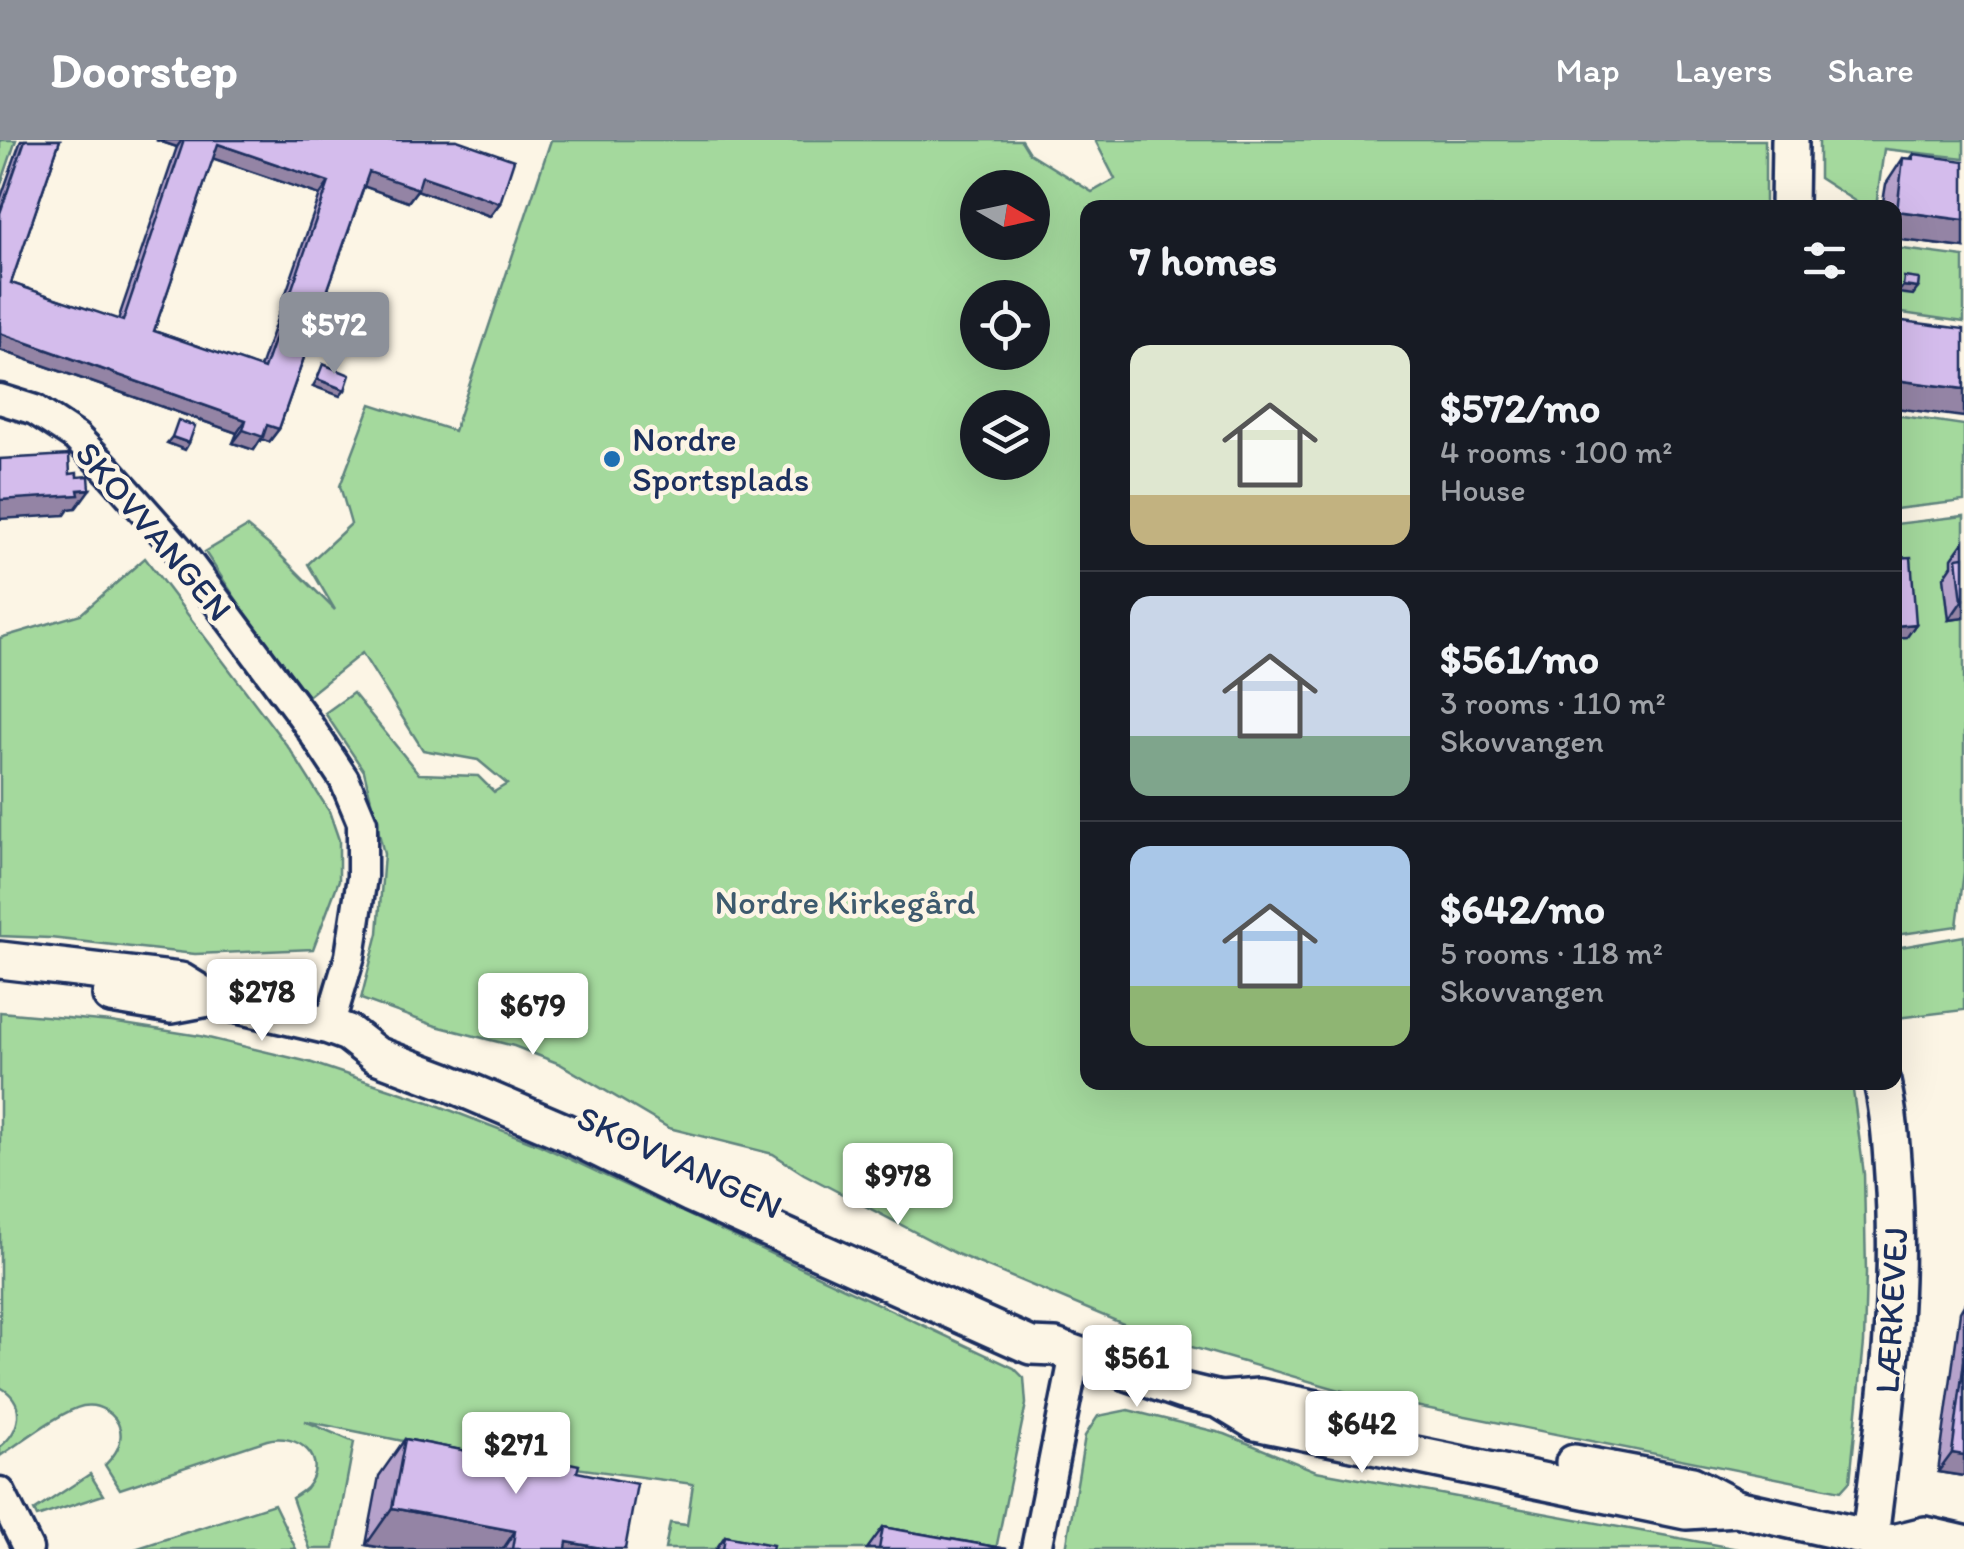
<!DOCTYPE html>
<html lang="en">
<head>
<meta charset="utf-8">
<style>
	:root { --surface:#171b24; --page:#20242c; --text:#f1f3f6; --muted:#9ea1a6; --line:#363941; --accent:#8c9099 }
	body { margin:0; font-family:Itim,sans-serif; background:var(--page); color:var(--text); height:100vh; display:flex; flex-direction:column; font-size:38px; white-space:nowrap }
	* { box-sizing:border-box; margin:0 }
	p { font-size:32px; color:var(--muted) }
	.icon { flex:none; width:55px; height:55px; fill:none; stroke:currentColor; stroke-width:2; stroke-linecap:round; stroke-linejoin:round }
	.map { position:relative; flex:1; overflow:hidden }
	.panel { position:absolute; left:1080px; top:60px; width:822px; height:890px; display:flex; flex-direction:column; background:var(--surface); border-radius:20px; box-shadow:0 10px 40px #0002 }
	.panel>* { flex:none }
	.needle { width:65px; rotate:99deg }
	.tools { position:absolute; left:960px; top:30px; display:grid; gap:20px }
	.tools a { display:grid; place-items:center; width:90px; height:90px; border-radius:50%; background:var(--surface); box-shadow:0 10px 40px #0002; font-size:50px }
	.price { position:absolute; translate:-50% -85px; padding:0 22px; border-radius:10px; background:#fff; color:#222; font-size:32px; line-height:65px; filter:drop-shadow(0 2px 5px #0008) }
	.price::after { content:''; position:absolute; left:50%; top:60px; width:30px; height:22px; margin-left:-15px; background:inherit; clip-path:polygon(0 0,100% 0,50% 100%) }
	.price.on { background:var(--accent); color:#fff }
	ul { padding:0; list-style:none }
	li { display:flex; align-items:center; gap:30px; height:250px; padding:0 50px }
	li+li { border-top:2px solid var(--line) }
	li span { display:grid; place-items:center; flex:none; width:280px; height:200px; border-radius:20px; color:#555 }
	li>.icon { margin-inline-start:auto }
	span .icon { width:120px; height:120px; fill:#fffc; stroke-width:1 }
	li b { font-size:42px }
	h2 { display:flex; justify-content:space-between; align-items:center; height:120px; padding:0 50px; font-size:42px }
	header { display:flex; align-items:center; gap:60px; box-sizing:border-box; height:140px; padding:0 50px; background:var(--accent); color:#fff }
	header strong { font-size:48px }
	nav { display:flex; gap:55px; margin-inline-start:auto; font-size:35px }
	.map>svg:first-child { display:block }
	.green { fill:#a4d99d; stroke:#60847e; stroke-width:2.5; fill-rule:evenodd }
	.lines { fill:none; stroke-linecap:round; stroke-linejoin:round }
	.minor-casing { stroke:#1b2f5e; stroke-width:35 }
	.tertiary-casing { stroke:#1b2f5e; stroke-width:42 }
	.minor { stroke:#fcf5e5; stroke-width:28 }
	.tertiary { stroke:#fcf5e5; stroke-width:35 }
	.wall { fill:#b6a2cb; stroke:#1b2f5e; stroke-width:2.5; fill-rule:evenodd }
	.shaded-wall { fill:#9484a5; stroke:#1b2f5e; stroke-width:2.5 }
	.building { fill:#d4bcec; stroke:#1b2f5e; stroke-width:2.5; fill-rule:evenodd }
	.poi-dot { fill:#1f6fb2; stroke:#fcf5e5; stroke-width:4 }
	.labels { text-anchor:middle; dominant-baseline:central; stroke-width:9; stroke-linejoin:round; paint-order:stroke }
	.poi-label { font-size:35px; fill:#1b2f5e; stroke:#fcf5e5; text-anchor:start }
	.street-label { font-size:35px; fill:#1b2f5e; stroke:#fcf5e5 }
	.park-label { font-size:35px; fill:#3d5a6e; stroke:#fcf5e5 }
</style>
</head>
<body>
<header>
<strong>Doorstep</strong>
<nav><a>Map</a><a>Layers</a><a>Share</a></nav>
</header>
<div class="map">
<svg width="1964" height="1409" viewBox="0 0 1964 1409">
	<rect width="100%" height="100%" fill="#fcf5e5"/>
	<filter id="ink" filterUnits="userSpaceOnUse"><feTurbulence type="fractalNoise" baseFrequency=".01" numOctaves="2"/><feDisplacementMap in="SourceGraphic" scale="20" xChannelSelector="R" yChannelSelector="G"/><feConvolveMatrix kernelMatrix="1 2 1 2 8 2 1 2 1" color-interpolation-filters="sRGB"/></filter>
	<g filter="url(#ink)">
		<g class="green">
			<path d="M0,0h16l-16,47z"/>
			<path d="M551,0h470l8,13 63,39 23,-13 -20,-39h670v67l-677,1v874l764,1 12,91 2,99 -2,70 -14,138 -9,10 -491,-98 -203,-59 -190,-80 -153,-80 -31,-20 -104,-26 -109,-64 -46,-18 -78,-20 -75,-27 17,-66 6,-79 -20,-83 -39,-58 28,-20 66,81 59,2 16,16 13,-8 -29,-24 -55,-10 -61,-97 -54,43 -59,-77 -44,-67 42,-25 28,23 60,60 -27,-46 43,-40 -11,-38 31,-82 83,27zM978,48h54v54h-54zM978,158h54v54h-54zM978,268h54v54h-54z"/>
			<path d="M1819,0h145v18l-80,-9 -8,58h-12l-45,-29z"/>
			<path d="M1895,108l69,9v65l-69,-10z"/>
			<path d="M1895,275l69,10v76l-69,8z"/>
			<path d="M1964,376v356l-7,54 -62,9v-411z"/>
			<path d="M145,418l146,193 38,60 10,29v40l-26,69 -118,5 -145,-16 -50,-2v-298l81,-24z"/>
			<path d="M1964,796v74l-68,8 -1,-70z"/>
			<path d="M0,872l111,10 89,14 109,26 120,40 111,43 474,223 10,10 2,26 -30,145h-331l5,-26 17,2 6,-41 -241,-33 -147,-30 49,21 -20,107h-24l-18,-51c5,-3 10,-6 14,-10 25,-30 -9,-56 -39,-48l-147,49 -15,-24c10,-10 18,-21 15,-36 -4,-16 -22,-26 -37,-23 -22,5 -63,37 -83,50v-9c21,-17 27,-45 0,-60z"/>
			<path d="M1128,1270l97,24 91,37 422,78h-672l19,-113 13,-20z"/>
			<path d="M90,1334l13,21 -66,22 -3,-6z"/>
			<path d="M274,1364l22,45h-161z"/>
		</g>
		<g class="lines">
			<g class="minor-casing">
				<g id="minor">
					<path d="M0,259l35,11 41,27 32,33 70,79 125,168 41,62 18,43v55l-12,79 -21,70"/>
					<path d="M0,1352l28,57"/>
					<path d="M1036,1409l39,-195"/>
				</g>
			</g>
			<g class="tertiary-casing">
				<g id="tertiary">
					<path d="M1789,68l1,-68"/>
					<path d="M0,820l180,21 28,17 121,28 19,7 28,22 69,26 120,51 126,62 340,152 24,1 127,44 38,9 36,22 430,89 50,-3 157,35 12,6"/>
					<path d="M111,855l60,10 37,-7"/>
					<path d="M1221,1260l38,-3 68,14"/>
					<path d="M1574,1323l118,22 42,22"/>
					<path d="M1870,1397c15,-121 32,-240 23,-362 -2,-32 -4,-62 -11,-93"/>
					<path d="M1893,1403l32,-8 39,9"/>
				</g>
			</g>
			<use href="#minor" class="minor"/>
			<use href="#tertiary" class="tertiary"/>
		</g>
		<g class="wall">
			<path d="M21,0h39l-49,143 107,37 59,-173 -21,-7h301l43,63 -10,13 -73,-26 -9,12 -44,-16 -85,243 -10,13 -8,-3 -7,11 -21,-7 4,-10 -237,-83v-150zM213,18l107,37 -60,173 -106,-37z"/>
			<path d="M1914,14l50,94 -69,-9v-31h-13l4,-24 17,-26 7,1z"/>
			<path d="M1964,401v77l-15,2 -5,-43 8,-12v-7z"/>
			<path d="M1964,1165v171l-26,-4 22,-160z"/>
			<path d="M405,1299l131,26 5,-8 36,15 48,77h-236l-23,-4 13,-69z"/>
			<path d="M883,1387l124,22h-140z"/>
			<path d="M725,1396l47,13h-56z"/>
		</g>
		<g class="shaded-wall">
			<path d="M156,0h26l-5,7z"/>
			<path d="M218,4l111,38 -9,13 -111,-38z"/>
			<path d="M369,32l53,4 78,27 -10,13 -73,-26 -9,12 -48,-17z"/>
			<path d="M1897,71l67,9v28l-69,-9v-26z"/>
			<path d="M1903,146l15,2 -5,7 -15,-2z"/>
			<path d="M0,193l246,87 -9,13 -237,-83z"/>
			<path d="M317,239l28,11 -5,6 -27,-10z"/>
			<path d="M1895,240l69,9v28l-69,-9z"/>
			<path d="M267,285l12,4 -10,13 -8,-3 -7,11 -21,-7 10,-13z"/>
			<path d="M172,297l17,6 -4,7 -18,-7z"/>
			<path d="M90,349l-14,19 -7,1 -4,6 -65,4v-19z"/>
			<path d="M1964,460v18l-15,2 13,-19z"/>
			<path d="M1916,484l-9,13 -12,1v-12z"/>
			<path d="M1952,1313l12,2v21l-26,-4z"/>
			<path d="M392,1368l123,23 -12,18h-114l-23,-4z"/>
			<path d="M567,1402l40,7h-45z"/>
		</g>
		<g class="building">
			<path d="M25,0h35l-49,143 112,38 61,-181h273l57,20 -14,43 -78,-27 -4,13 -49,-17 -90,257 -12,-4 -4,12 -20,-7 3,-10 -246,-87v-120zM218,4l111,38 -65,187 -110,-38z"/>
			<path d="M1914,14l50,7v59l-67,-9 6,-53 10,1z"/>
			<path d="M1904,137l15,2 -1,9 -15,-2z"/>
			<path d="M1895,180l69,9v60l-69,-9z"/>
			<path d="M323,224l27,11 -5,15 -28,-11z"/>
			<path d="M178,280l17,6 -6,17 -17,-6z"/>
			<path d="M69,315l1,19 7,-1v4l12,-1 1,13 -12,1 1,5 -79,5v-41z"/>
			<path d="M1911,417l5,67 -21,2v-68z"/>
			<path d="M1964,417v43l-2,1 -5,-43z"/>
			<path d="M1964,1221v94l-12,-2z"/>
			<path d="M405,1299l134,26 2,-8 38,8 -2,7 60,12 -12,65h-18l-40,-7 -1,7h-54l3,-18 -123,-23z"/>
			<path d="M883,1387l124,22h-128z"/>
			<path d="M725,1396l48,9 -1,4h-49z"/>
		</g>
	</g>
	<circle class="poi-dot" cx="612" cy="319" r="10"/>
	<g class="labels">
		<g class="poi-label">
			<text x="632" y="299">Nordre<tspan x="632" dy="40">Sportsplads</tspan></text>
		</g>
		<g class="street-label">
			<text transform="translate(154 391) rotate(50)">SKOVVANGEN</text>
			<text transform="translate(680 1022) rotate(25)">SKOVVANGEN</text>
			<text transform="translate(1891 1170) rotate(-87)">LÆRKEVEJ</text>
		</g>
		<g class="park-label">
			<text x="845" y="762">Nordre Kirkegård</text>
		</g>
	</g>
</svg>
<div class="tools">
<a><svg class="needle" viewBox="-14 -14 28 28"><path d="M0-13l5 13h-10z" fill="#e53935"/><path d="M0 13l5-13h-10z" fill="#9ea1a6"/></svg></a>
<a><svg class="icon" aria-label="locate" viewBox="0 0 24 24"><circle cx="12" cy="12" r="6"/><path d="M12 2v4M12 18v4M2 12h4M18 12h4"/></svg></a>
<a><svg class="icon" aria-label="layers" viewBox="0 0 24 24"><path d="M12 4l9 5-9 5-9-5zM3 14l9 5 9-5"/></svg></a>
</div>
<b class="price on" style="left:334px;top:237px">$572</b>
<b class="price" style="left:262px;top:904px">$278</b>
<b class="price" style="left:533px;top:918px">$679</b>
<b class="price" style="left:898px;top:1088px">$978</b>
<b class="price" style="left:1137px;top:1270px">$561</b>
<b class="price" style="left:1362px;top:1336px">$642</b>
<b class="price" style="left:516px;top:1357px">$271</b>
<section class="panel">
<h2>7 homes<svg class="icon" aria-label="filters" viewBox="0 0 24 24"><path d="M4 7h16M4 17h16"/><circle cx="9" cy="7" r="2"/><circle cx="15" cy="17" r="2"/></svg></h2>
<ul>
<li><span style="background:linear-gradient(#dfe7d0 75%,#c2b280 0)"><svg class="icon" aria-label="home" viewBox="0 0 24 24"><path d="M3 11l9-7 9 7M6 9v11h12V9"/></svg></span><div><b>$572/mo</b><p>4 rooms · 100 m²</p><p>House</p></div></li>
<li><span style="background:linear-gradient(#c9d6e8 70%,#7fa58c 0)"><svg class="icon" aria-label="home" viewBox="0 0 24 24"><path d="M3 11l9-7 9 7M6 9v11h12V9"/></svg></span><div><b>$561/mo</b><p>3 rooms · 110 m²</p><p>Skovvangen</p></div></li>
<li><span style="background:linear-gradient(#a9c7e8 70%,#8fb573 0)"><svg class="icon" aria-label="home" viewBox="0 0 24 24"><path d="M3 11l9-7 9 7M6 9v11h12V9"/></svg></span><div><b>$642/mo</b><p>5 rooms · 118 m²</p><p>Skovvangen</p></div></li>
</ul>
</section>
</div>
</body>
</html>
